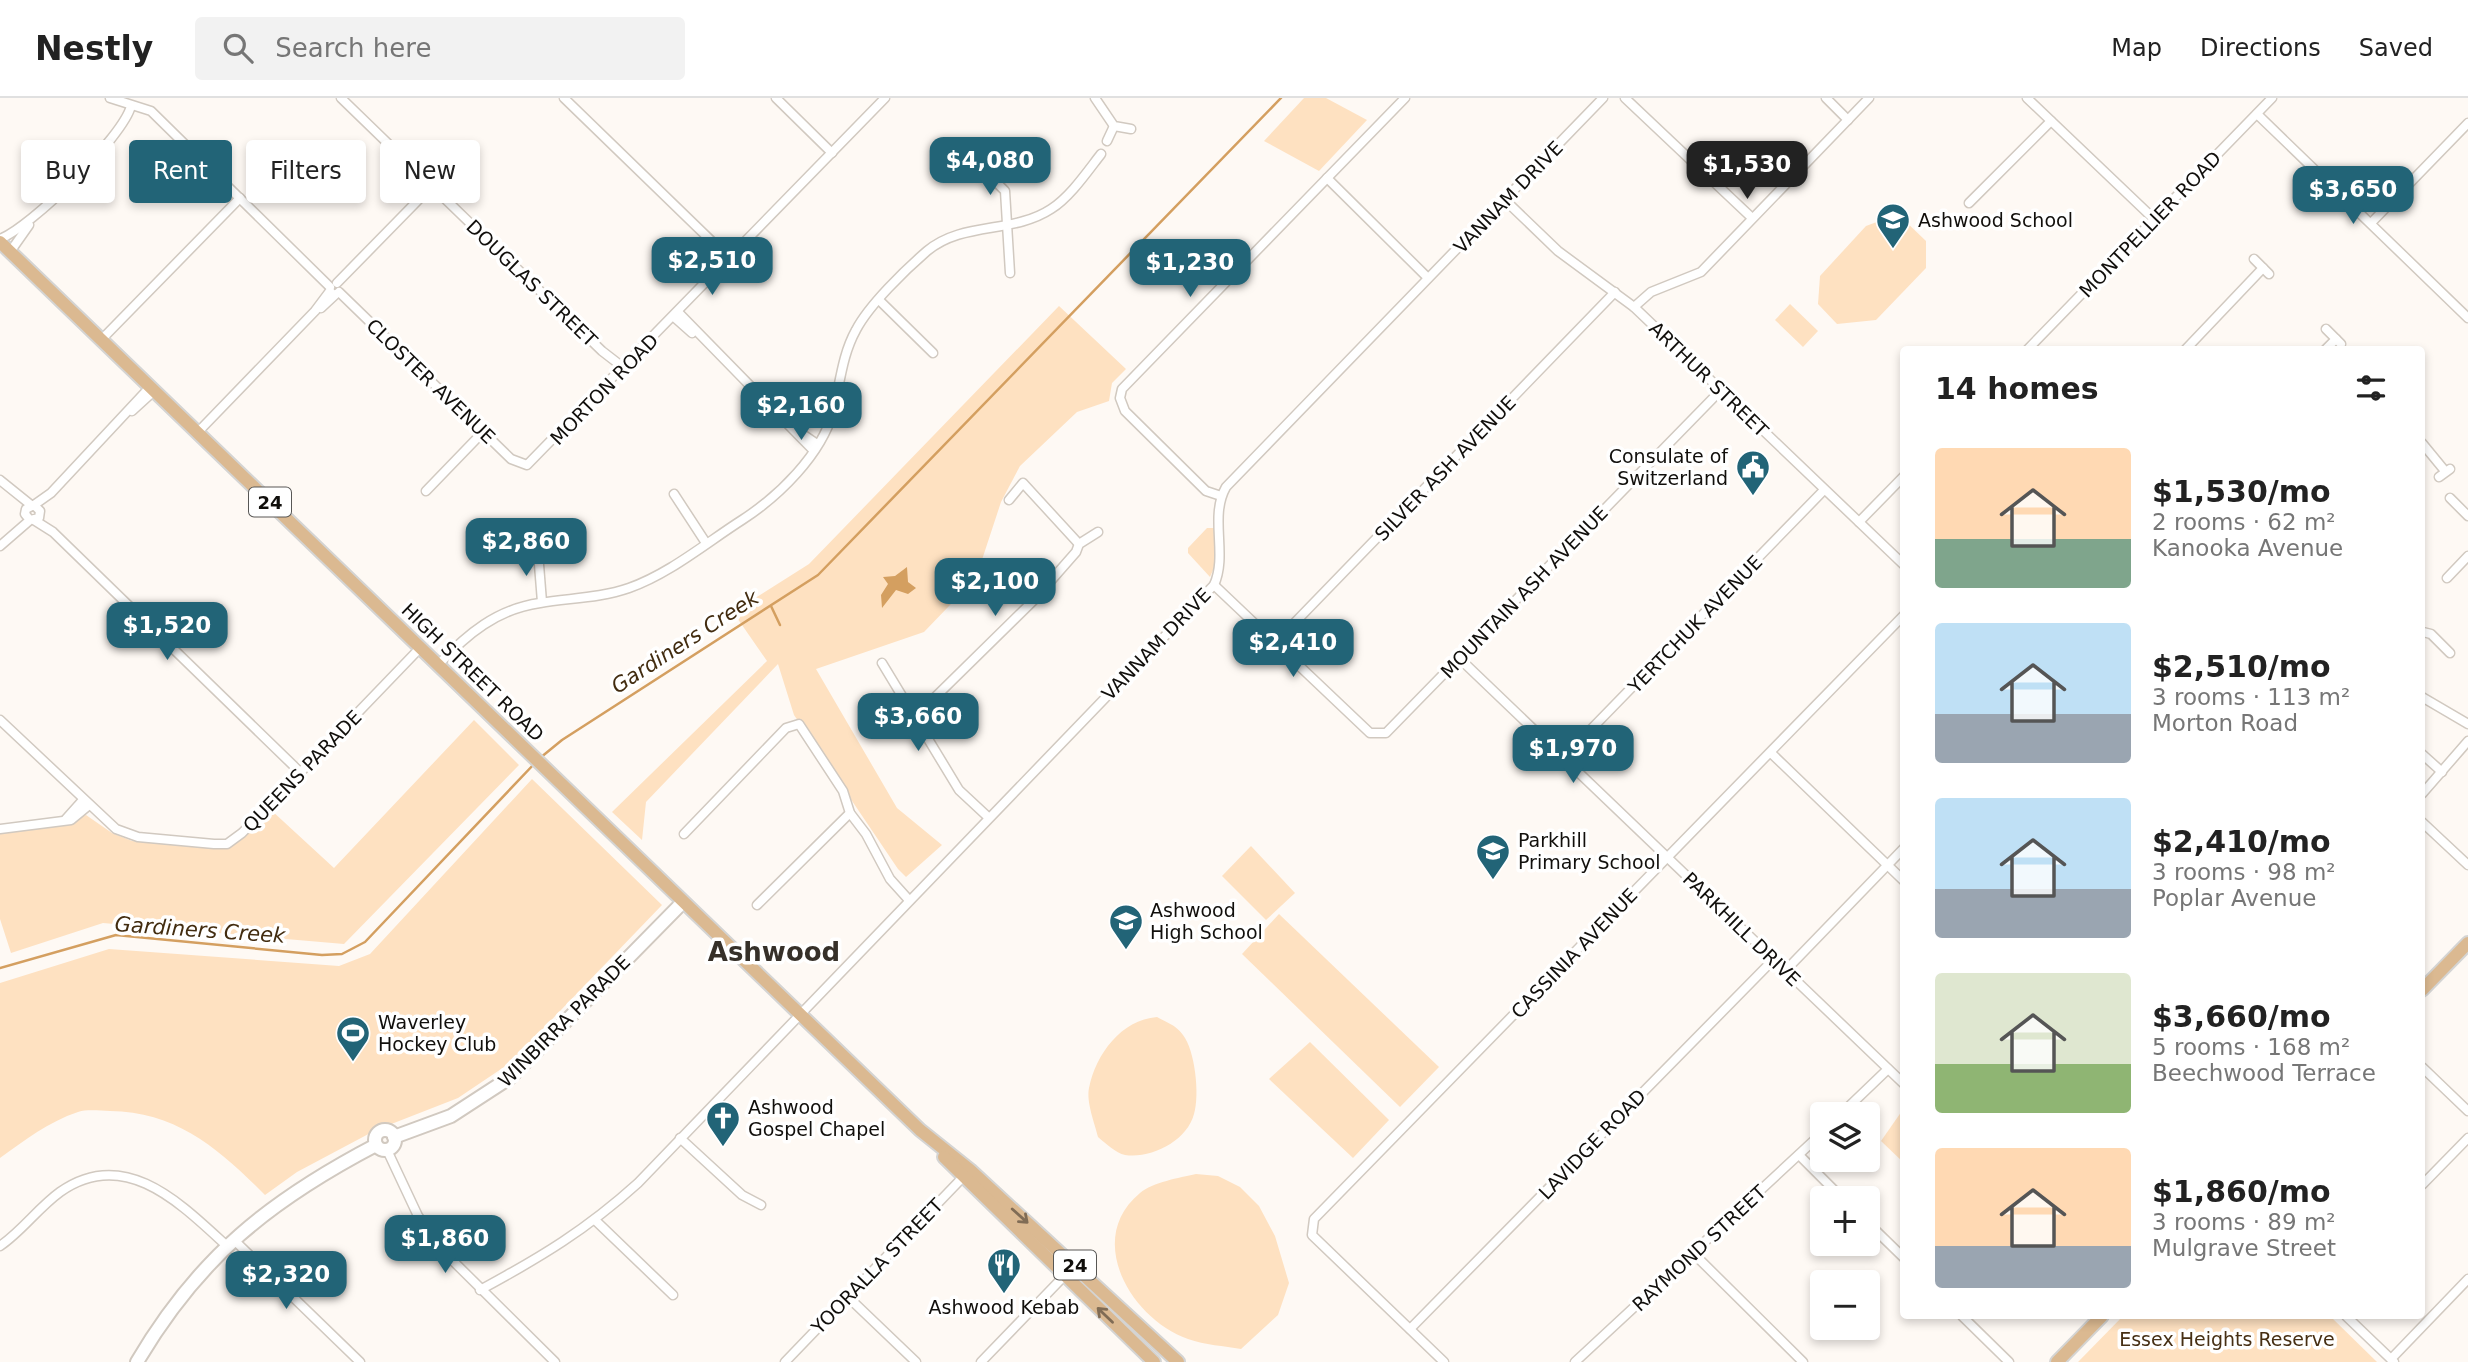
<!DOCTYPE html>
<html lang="en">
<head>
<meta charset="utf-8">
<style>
	:root { --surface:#fff; --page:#f2f2f2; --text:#222; --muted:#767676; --line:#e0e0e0; --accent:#226477 }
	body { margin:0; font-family:"DejaVu Sans",sans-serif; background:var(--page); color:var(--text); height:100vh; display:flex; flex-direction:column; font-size:26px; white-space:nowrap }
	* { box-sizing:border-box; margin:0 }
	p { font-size:23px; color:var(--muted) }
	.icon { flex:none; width:38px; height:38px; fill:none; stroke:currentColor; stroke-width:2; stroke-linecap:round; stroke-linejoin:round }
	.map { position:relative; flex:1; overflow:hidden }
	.details { position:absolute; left:1900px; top:248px; width:525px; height:973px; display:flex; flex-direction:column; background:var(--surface); border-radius:7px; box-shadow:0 4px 10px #0003 }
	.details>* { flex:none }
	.banner { position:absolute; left:21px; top:42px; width:665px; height:63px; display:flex; gap:14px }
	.tools { position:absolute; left:1810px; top:1004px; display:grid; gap:14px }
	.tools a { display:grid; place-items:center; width:70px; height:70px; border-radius:7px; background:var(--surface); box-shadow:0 4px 10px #0003; font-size:35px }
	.price { position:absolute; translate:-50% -60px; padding:0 16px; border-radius:14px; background:var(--accent); color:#fff; font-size:23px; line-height:46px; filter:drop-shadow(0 2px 4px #0008) }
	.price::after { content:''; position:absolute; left:50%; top:42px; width:21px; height:16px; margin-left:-10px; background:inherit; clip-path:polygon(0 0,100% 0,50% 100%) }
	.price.active { background:#222; color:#fff }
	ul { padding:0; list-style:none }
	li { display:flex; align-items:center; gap:21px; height:175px; padding:0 35px }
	li span { display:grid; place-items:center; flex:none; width:196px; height:140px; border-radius:7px; color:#555 }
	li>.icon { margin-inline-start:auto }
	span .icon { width:84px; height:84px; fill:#fffc; stroke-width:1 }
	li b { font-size:30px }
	h2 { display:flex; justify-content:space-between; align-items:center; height:84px; padding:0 35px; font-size:30px }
	.tag { padding:0 24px; border-radius:7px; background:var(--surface); box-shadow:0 4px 10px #0003; font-size:24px; line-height:63px }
	.tag.active { background:var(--accent); color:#fff }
	header { display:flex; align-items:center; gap:42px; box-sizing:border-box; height:98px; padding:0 35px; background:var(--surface); border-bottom:2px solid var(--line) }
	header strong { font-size:33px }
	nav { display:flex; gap:38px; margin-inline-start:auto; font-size:24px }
	.search { width:490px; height:63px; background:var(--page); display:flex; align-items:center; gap:18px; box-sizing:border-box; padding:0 24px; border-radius:7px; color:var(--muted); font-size:26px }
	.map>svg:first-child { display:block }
	.green { fill:#fee1c1 }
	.water { fill:#d49f60 }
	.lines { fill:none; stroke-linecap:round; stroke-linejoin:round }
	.stream { stroke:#d49f60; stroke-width:2.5 }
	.street-casing { stroke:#d1c9c0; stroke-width:11 }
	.secondary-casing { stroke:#d1c9c0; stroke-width:16 }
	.primary-casing { stroke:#d4d4d3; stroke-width:16 }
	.street { stroke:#fff; stroke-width:8 }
	.secondary { stroke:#fff; stroke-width:12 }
	.primary { stroke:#dbb991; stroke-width:12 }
	.oneway { stroke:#806c55 }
	.labels { text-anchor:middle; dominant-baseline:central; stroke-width:7; stroke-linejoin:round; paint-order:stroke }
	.shield { fill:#fff; stroke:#585755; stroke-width:2 }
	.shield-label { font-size:18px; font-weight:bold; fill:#110f0c }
	.street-label { font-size:19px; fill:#110f0c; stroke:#fff }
	.poi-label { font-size:19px; fill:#110f0c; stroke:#fff; text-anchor:start }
	.park-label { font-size:19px; fill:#462f14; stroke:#fff }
	.water-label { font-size:21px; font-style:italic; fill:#422c10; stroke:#fff }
	.district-label { font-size:26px; font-weight:bold; fill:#363029; stroke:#fff }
</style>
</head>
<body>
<header>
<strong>Nestly</strong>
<div class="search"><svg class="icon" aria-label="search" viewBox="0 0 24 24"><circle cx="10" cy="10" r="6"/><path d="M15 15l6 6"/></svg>Search here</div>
<nav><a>Map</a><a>Directions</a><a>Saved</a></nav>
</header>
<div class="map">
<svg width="2468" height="1264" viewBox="0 0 2468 1264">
	<rect width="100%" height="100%" fill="#fef9f4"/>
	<g class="green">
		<path d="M1304,0h22l41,22 -48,51 -55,-30z"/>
		<path d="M1890,119l14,3 22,21v27l-50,52 -39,4 -19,-20 2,-28 46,-50z"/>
		<path d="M1790,206l28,27 -15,16 -28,-27z"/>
		<path d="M1059,208l67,63 -14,14 -3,18 -32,11 -57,54 -19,36 -25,76 -52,54 -108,37 81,139 45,37 -36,32 -8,-8 -104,-154 -16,-51 -132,138 -4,38 -30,-28 155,-151 -34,-49 76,-48z"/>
		<path d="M1207,430h7v40l-4,9 -22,-24v-5z"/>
		<path d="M474,622l45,45 -175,179 -241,-21 -92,30 -11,-34v-86l62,-9 24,-9 26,18 20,8 91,8 17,-8 31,-31 63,58z"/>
		<path d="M532,681l130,126 -152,158 -52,35 -82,32 -79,42 -32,23c-45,-45 -87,-83 -155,-84 -10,0 -22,-2 -32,1 -30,10 -53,28 -78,46v-175l109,-34 230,17 31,-12z"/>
		<path d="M1251,748l44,47 -29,27 -44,-44z"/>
		<path d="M1279,816l160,153 -39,40 -158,-153z"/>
		<path d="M1157,919c10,6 18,7 26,18 12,15 17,60 11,79 -7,27 -43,45 -69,41 -9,-2 -20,-12 -27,-18 -3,-13 -12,-35 -9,-49 7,-34 32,-68 68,-71z"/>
		<path d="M1310,944l79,78 -36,38 -84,-79z"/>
		<path d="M1904,1010v55l-23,-22z"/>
		<path d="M1196,1076l22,2 22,11 19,19 16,30 14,47 -11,32 -37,34c-17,-3 -36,-4 -53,-10 -57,-20 -104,-100 -48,-146 13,-11 39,-15 56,-19z"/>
		<path d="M2123,1218h207l47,46h-299z"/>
	</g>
	<path class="water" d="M907,469l1,15 8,6 -8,6 -12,-4 -14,18 -1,-13 7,-11 -5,-7 12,-1z"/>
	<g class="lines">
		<g class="stream">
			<path d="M771,508l9,19"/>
			<path d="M540,660l22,-18 256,-165 463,-477"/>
			<path d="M0,870l116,-33 206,20 20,-1 23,-12 170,-179"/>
		</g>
		<g class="street-casing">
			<g id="street">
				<path d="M110,0l41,13 179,176"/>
				<path d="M341,0l261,253 22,17"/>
				<path d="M564,0l165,160"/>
				<path d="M776,0l56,55"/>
				<path d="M1095,0l19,28 17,3"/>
				<path d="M1625,0l126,119"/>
				<path d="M1826,0l22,22"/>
				<path d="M2027,0l128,122"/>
				<path d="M2257,16l211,204"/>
				<path d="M1107,43l7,-15"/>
				<path d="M981,69l24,24 5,82"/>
				<path d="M1327,80l101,100"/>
				<path d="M1506,103l52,50 76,56 270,258"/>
				<path d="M1969,105l82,-82"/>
				<path d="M2371,125l97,-100"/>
				<path d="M0,141c31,-12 123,-102 131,-133"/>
				<path d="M10,154l19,-27"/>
				<path d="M2254,161l15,15"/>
				<path d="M337,185l95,-97"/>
				<path d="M339,194l172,167 16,6 358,-367"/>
				<path d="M879,202l54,53"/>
				<path d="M1634,209l17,-15 50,-20 168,-174"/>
				<path d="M321,210l15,-14"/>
				<path d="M678,214l135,138"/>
				<path d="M674,219l18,16"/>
				<path d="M2326,231l15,15"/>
				<path d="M102,241l138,-141"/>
				<path d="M2027,252l245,-252"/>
				<path d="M2185,252l78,-82"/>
				<path d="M2325,252l11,-11"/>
				<path d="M132,313l23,-21"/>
				<path d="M795,331l22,15"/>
				<path d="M198,334l117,-121 15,-20"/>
				<path d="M2422,345l23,28"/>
				<path d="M2439,379l11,-8"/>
				<path d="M0,382l31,25"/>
				<path d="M426,393l57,-59"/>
				<path d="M674,396l32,49"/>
				<path d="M1221,398l-15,-5 -81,-80 -5,-13 2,-9 283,-291"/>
				<path d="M2450,400l18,18"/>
				<path d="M1009,402l14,-17 56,61"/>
				<path d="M34,407l17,-12 100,-107"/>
				<path d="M34,422l19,12 247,240"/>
				<path d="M1859,424l45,-46"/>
				<path d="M0,448l30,-26 9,-2 1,-7 -6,-6 -8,4 -1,5 5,6"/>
				<path d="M538,454l4,50"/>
				<path d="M2447,480l21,-22"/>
				<path d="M1214,487l156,148h16l334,-342"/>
				<path d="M2423,534l8,2 19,19"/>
				<path d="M1275,545l340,-351"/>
				<path d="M1459,560l445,426"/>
				<path d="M882,565l77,127 29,27"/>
				<path d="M438,567c29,-31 59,-56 102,-62 30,-5 60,-5 89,-15 40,-14 77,-45 113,-68 37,-24 79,-65 91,-108 7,-28 9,-57 23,-82 13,-25 49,-60 71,-79 36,-30 86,-17 124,-42 19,-12 36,-37 50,-55"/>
				<path d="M2422,599l46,27"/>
				<path d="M0,622l116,109 22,8 76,7h13l15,-11 178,-185"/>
				<path d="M916,626l6,-14 111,-109 43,-49 3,-8 19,-12"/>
				<path d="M1771,655l133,128"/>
				<path d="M2422,656l20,18"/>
				<path d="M1564,659l260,-267"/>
				<path d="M2422,696l46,-53"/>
				<path d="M66,721l17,-19"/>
				<path d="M2422,724l46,43"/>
				<path d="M0,731l71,-9 17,-14"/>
				<path d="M684,736l102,-106 13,-4 44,67 7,22 16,21 24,45 18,20"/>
				<path d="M757,807l93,-92"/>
				<path d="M1786,872l118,-122"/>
				<path d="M2422,969l46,44"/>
				<path d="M1840,1017l48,-46"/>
				<path d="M680,1040l62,57 19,10"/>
				<path d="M387,1052l31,66 29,39 108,107"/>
				<path d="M1799,1057l44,44"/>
				<path d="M2422,1087l46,-47"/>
				<path d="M596,1123l77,74"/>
				<path d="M1867,1124l37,36"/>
				<path d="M234,1142l126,122"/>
				<path d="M0,1148c22,-15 38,-38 60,-54 65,-46 121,12 167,54"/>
				<path d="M1694,1156l109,108"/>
				<path d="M480,1192c61,-33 106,-60 158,-107l576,-598c14,-31 -5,-68 12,-98l377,-389"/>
				<path d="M847,1198l69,66"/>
				<path d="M1962,1218l47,46"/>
				<path d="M2346,1218l48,46"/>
				<path d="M1410,1231l364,-370"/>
				<path d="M2391,1261l77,-80"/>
				<path d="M785,1264l180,-187"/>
				<path d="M981,1264l87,-90"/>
				<path d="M1444,1264l-132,-127 2,-16 590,-604"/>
				<path d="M1575,1264l247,-229"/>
			</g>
		</g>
		<g class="secondary-casing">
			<g id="secondary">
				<circle cx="385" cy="1042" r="10"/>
				<path d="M394,1039l57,-21 60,-39 172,-175"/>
				<path d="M137,1264c62,-105 132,-161 239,-217"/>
			</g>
		</g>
		<g class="primary-casing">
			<g id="primary">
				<path d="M0,144l920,888 50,40 208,192"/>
				<path d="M2422,892l46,-47"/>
				<path d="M944,1059l210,205"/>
				<path d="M2057,1264l45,-46"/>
			</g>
		</g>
		<use href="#street" class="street"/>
		<use href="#secondary" class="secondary"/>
		<use href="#primary" class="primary"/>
	</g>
	<defs><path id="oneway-shaft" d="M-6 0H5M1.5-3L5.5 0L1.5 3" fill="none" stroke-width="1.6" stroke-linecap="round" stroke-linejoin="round" transform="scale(1.75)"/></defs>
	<g class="oneway">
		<use href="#oneway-shaft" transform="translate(1020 1118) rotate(42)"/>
		<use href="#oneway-shaft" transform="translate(1105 1217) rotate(-136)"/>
	</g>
	<defs>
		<g id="school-pin" transform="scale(1.75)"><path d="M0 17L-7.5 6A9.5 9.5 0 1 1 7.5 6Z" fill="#226477" stroke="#fff"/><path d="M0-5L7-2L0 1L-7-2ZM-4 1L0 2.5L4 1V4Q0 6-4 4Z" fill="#fff"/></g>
		<g id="civic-pin" transform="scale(1.75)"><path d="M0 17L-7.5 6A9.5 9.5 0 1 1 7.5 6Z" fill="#226477" stroke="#fff"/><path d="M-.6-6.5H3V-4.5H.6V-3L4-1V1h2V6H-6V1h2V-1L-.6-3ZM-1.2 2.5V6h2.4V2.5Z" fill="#fff"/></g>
		<g id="stadium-pin" transform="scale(1.75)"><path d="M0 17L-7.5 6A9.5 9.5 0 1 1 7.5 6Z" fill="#226477" stroke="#fff"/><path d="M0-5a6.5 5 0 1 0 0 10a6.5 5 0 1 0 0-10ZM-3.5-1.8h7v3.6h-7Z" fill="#fff"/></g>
		<g id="church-pin" transform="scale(1.75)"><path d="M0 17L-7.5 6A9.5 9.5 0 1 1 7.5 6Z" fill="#226477" stroke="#fff"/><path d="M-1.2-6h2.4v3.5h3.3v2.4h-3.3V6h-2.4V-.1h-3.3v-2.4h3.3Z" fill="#fff"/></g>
		<g id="restaurant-pin" transform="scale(1.75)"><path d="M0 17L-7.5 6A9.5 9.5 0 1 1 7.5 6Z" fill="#226477" stroke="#fff"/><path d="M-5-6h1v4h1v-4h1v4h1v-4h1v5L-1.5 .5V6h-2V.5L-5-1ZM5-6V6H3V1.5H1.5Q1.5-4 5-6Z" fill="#fff"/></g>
	</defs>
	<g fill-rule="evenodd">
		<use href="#school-pin" x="1893" y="122"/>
		<use href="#civic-pin" x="1753" y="369"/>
		<use href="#school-pin" x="1493" y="753"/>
		<use href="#school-pin" x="1126" y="823"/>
		<use href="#stadium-pin" x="353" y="935"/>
		<use href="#church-pin" x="723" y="1020"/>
		<use href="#restaurant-pin" x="1004" y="1167"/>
	</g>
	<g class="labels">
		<g class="shield">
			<rect x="249" y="389.5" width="42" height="29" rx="5"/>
			<rect x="1054" y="1152.5" width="42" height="29" rx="5"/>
		</g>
		<g class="shield-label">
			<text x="270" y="404">24</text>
			<text x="1075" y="1167">24</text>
		</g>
		<g class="street-label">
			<text transform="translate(1508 99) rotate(-46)">VANNAM DRIVE</text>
			<text transform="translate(2150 126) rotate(-46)">MONTPELLIER ROAD</text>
			<text transform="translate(532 185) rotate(44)">DOUGLAS STREET</text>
			<text transform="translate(1709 281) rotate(44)">ARTHUR STREET</text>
			<text transform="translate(431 283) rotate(44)">CLOSTER AVENUE</text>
			<text transform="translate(604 291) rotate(-46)">MORTON ROAD</text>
			<text transform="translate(1445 370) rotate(-46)">SILVER ASH AVENUE</text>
			<text transform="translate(1524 494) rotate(-46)">MOUNTAIN ASH AVENUE</text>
			<text transform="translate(1695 526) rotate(-46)">YERTCHUK AVENUE</text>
			<text transform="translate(1156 546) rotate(-46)">VANNAM DRIVE</text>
			<text transform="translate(473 574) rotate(44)">HIGH STREET ROAD</text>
			<text transform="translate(302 673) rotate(-46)">QUEENS PARADE</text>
			<text transform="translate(1742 831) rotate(44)">PARKHILL DRIVE</text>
			<text transform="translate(1574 855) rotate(-46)">CASSINIA AVENUE</text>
			<text transform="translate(564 923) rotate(-45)">WINBIRRA PARADE</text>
			<text transform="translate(1592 1046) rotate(-46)">LAVIDGE ROAD</text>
			<text transform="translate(1699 1150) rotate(-43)">RAYMOND STREET</text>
			<text transform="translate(877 1168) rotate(-46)">YOORALLA STREET</text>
		</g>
		<g class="poi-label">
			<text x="1918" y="122">Ashwood School</text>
			<text x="1728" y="358" text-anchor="end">Consulate of<tspan x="1728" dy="22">Switzerland</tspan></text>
			<text x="1518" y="742">Parkhill<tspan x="1518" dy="22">Primary School</tspan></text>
			<text x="1150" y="812">Ashwood<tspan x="1150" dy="22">High School</tspan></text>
			<text x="378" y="924">Waverley<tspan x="378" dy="22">Hockey Club</tspan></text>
			<text x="748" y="1009">Ashwood<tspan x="748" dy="22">Gospel Chapel</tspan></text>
			<text x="1004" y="1209" text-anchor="middle">Ashwood Kebab</text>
		</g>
		<g class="park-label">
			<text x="2227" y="1241">Essex Heights Reserve</text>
		</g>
		<g class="water-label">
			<text transform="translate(685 544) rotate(-33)">Gardiners Creek</text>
			<text transform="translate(200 832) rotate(4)">Gardiners Creek</text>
		</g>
		<g class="district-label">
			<text x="774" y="854">Ashwood</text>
		</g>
	</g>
</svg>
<div class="tools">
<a><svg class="icon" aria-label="layers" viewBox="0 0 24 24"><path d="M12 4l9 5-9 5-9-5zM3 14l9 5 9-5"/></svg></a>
<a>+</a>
<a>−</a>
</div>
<b class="price" style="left:990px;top:99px">$4,080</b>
<b class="price active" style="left:1747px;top:103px">$1,530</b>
<b class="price" style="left:2353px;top:128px">$3,650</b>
<b class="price" style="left:712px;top:199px">$2,510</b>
<b class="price" style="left:1190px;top:201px">$1,230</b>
<b class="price" style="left:801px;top:344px">$2,160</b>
<b class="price" style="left:526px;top:480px">$2,860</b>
<b class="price" style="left:995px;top:520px">$2,100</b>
<b class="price" style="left:167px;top:564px">$1,520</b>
<b class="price" style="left:1293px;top:581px">$2,410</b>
<b class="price" style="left:918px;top:655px">$3,660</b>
<b class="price" style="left:1573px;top:687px">$1,970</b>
<b class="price" style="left:445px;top:1177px">$1,860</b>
<b class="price" style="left:286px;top:1213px">$2,320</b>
<div class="banner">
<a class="tag">Buy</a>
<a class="tag active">Rent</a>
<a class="tag">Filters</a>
<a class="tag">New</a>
</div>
<section class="details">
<h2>14 homes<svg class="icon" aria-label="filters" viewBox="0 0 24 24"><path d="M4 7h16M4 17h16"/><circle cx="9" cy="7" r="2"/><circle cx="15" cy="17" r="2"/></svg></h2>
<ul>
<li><span style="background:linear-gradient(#ffd9b3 65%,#7fa58c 0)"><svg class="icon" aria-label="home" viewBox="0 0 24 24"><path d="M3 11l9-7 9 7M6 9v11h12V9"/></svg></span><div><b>$1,530/mo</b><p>2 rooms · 62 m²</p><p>Kanooka Avenue</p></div></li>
<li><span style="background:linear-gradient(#bfe0f5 65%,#9aa5b1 0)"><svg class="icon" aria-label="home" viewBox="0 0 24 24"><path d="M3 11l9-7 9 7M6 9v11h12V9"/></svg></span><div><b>$2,510/mo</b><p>3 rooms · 113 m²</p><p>Morton Road</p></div></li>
<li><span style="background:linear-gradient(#bfe0f5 65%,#9aa5b1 0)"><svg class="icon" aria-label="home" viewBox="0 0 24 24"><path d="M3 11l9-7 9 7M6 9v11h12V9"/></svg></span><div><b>$2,410/mo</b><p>3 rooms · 98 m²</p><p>Poplar Avenue</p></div></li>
<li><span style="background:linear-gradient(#dfe7d0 65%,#8fb573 0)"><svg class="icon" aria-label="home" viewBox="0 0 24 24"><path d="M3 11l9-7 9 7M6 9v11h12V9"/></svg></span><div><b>$3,660/mo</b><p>5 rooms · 168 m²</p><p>Beechwood Terrace</p></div></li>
<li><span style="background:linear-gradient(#ffd9b3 70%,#9aa5b1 0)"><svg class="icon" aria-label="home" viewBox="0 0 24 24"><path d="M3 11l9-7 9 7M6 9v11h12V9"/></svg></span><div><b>$1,860/mo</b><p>3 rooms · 89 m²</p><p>Mulgrave Street</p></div></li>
</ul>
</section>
</div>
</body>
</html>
